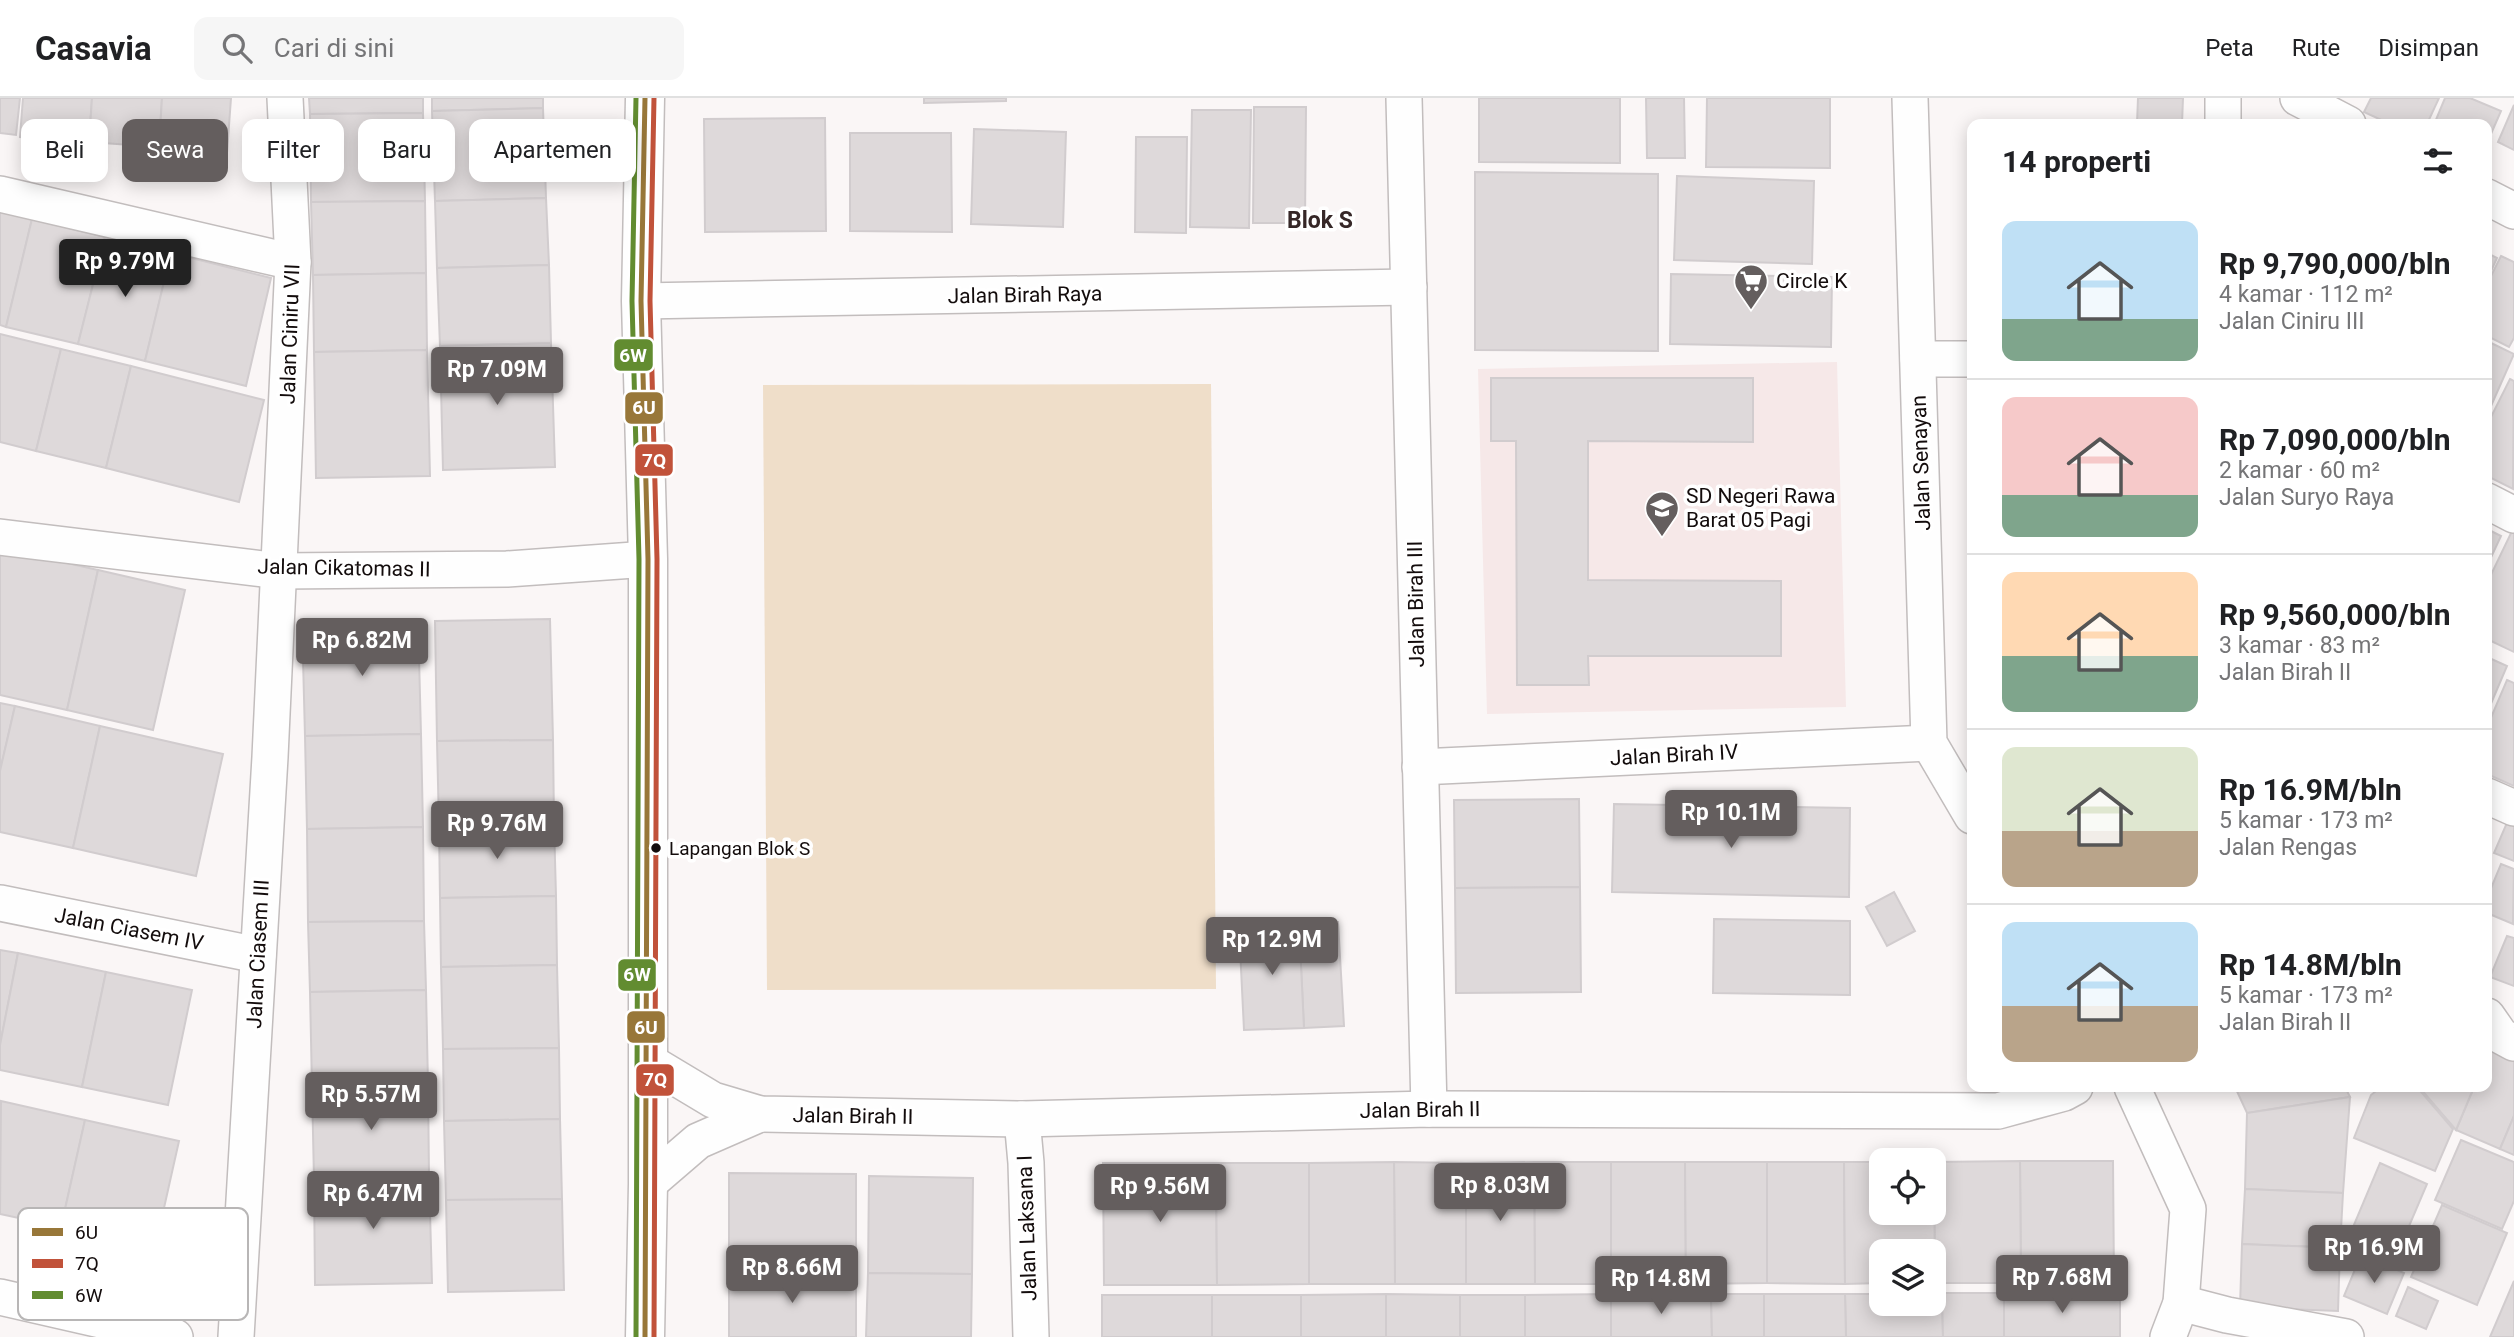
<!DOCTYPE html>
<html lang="id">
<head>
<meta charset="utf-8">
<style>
	:root { --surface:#fff; --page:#f6f6f6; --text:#202124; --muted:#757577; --line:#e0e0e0; --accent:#645e5e }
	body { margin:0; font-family:Roboto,sans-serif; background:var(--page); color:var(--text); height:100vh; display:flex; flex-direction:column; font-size:26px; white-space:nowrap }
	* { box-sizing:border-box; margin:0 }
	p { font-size:23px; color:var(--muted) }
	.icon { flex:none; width:38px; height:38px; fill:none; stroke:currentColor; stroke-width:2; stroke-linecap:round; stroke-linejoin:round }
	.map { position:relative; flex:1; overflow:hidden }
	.panel { position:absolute; left:1967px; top:21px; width:525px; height:973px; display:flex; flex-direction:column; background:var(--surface); border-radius:14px; box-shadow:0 4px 18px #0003 }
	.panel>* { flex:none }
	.banner { position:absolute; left:21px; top:21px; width:665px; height:63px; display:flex; gap:14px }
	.controls { position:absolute; left:1869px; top:1050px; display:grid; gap:14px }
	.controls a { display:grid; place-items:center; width:77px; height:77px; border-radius:14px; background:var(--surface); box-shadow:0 4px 18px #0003; font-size:35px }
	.price { position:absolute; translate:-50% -60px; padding:0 16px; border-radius:7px; background:var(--accent); color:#fff; font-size:23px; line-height:46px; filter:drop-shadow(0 2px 4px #0008) }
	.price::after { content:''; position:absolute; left:50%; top:42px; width:21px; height:16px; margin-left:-10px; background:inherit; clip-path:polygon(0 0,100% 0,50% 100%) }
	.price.selected { background:#222; color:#fff }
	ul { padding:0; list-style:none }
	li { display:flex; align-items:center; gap:21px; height:175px; padding:0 35px }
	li+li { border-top:2px solid var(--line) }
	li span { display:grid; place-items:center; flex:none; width:196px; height:140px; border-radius:14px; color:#555 }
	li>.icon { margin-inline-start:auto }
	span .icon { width:84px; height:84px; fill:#fffc; stroke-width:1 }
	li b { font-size:30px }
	h2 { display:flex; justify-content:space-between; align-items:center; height:84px; padding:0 35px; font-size:30px }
	.chip { padding:0 24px; border-radius:14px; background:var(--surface); box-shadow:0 4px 18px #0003; font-size:24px; line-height:63px }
	.chip.selected { background:var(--accent); color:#fff }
	header { display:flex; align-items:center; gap:42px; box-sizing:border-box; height:98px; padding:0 35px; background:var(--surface); border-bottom:2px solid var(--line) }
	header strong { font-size:33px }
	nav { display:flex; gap:38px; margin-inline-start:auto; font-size:24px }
	.search { width:490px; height:63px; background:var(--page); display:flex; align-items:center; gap:18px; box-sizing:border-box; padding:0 24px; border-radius:14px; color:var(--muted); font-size:26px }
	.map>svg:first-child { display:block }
	.built { fill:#f6e8e8 }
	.green { fill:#efdec9 }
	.building { fill:#ded9da; stroke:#d1ccce; stroke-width:2 }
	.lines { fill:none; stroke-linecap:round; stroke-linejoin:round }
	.minor-casing { stroke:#c2bdbd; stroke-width:38 }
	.secondary-casing { stroke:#c2bdbd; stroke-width:41 }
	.minor { stroke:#fefefe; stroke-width:35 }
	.secondary { stroke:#fefefe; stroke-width:38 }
	.bus-1-casing { stroke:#fff; stroke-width:10 }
	.bus-2-casing { stroke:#fff; stroke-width:10 }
	.bus-3-casing { stroke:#fff; stroke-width:10 }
	.bus-1 { stroke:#987739; stroke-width:5 }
	.bus-2 { stroke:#c1523a; stroke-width:5 }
	.bus-3 { stroke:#628c30; stroke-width:5 }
	.bus-dot { fill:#130c0c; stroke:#fff; stroke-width:2.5 }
	.labels { text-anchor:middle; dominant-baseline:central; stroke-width:7; stroke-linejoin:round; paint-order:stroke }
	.bus-label { font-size:19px; fill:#130c0c; stroke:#fff; text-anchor:start }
	.poi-label { font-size:21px; fill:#130c0c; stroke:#fff; text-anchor:start }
	.street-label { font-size:21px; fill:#130c0c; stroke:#fff }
	.neighbourhood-label { font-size:23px; font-weight:bold; fill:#362727; stroke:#fff }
	.key { fill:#fff; stroke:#b8b6b6; stroke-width:2 }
	.key-label { font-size:19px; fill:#130c0c }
	.line-badge { stroke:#fff; stroke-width:2.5 }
	.badge-label { font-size:19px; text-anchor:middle; font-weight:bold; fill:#fff }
</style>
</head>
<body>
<header>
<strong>Casavia</strong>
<div class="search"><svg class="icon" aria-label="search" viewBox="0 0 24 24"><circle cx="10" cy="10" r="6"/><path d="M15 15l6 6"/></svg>Cari di sini</div>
<nav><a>Peta</a><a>Rute</a><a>Disimpan</a></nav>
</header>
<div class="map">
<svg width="2514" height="1239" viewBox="0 0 2514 1239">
	<rect width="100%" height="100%" fill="#faf6f6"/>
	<path class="built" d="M1837,264l9,345 -359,7 -9,-345z"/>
	<path class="green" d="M1211,286l5,605 -449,1 -4,-605z"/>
	<g class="building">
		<path d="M0,0h20l-4,37 -16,-2z"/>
		<path d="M23,0h69l-3,44 -69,-5z"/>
		<path d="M92,0h70l-3,49 -70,-5z"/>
		<path d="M162,0h69l-4,55 -68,-6z"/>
		<path d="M309,0h114v15l-113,1z"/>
		<path d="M432,0h111v10l-111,3z"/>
		<path d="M924,0h82v3l-82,2z"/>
		<path d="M1479,0h141v65l-141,-1z"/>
		<path d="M1646,0h38l1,60h-38z"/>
		<path d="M1707,0h123v70l-124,-1z"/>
		<path d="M2138,0h45l-1,26h-45z"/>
		<path d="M2371,0h68l-12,26h-37l-26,-12z"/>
		<path d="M2445,0h25l31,13 -14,32v-19l-52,-2z"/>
		<path d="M2514,7v45l-16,-8z"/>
		<path d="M1254,9h52l-1,116h-52z"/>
		<path d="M543,10l3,90 -111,3 -3,-90z"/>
		<path d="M1192,12h59l-2,118 -59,-1z"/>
		<path d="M423,15l2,88 -114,1 -1,-88z"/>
		<path d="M825,20l1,113 -121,1 -1,-113z"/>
		<path d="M974,31l92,3 -3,95 -92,-3z"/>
		<path d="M850,35h101l1,99 -102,-1z"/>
		<path d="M1136,39h51l-1,96 -51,-1z"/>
		<path d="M1475,74l183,2v177l-183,-1z"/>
		<path d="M1677,78l137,5 -2,83 -138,-4z"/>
		<path d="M546,100l3,67 -112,3 -2,-67z"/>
		<path d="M425,103l1,72 -113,2 -2,-73z"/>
		<path d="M0,113l32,8 -26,108 -6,-2z"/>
		<path d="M32,121l73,18 -27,107 -72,-17z"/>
		<path d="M105,139l66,16 -26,108 -67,-17z"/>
		<path d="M171,155l100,25 -25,108 -101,-25z"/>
		<path d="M2487,155l10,5 -10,22z"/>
		<path d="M2501,158l13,6v76l-5,9 -22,-11v-52z"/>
		<path d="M549,167l2,78 -111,3 -3,-78z"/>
		<path d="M426,175l1,77 -113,2 -1,-77z"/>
		<path d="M1671,176l161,3 -1,70 -161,-3z"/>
		<path d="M0,236l61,15 -25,102 -36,-9z"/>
		<path d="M2487,243l27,13 -27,61z"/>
		<path d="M551,245l4,124 -112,3 -3,-124z"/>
		<path d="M61,251l70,17 -25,102 -70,-17z"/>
		<path d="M427,252l3,126 -114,2 -2,-126z"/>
		<path d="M131,268l133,34 -25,102 -133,-34z"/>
		<path d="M1491,280h262v64l-165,-1v139l193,1v75h-193l1,29h-72l-1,-244h-25z"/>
		<path d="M2510,281l4,2 -1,108 -26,-13v-51z"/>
		<path d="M2487,431l14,7 -14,30z"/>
		<path d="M2513,431h1v123l-27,-13v-56z"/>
		<path d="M0,450l98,22 -31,140 -67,-15z"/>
		<path d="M98,472l87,20 -32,140 -86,-20z"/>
		<path d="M418,521l3,115 -116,2 -3,-115z"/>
		<path d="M550,521l3,121 -116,1 -2,-120z"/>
		<path d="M2487,559l20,9 -20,47z"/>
		<path d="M2507,582l7,3v103l-27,-12v-47z"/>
		<path d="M0,605l15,3 -15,65z"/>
		<path d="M15,608l85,20 -27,122 -73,-16v-61z"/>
		<path d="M100,628l123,28 -27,122 -123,-28z"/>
		<path d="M421,636l2,93 -116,2 -2,-93z"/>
		<path d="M553,642l1,84 -115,2 -2,-85z"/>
		<path d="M1579,701l1,88 -125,1 -1,-88z"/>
		<path d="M1614,706l236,4 -1,89 -237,-5z"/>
		<path d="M2509,720l5,2v41l-20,-8z"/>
		<path d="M554,726l2,72 -116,2 -1,-72z"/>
		<path d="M423,729l1,94 -116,1 -1,-93z"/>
		<path d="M2501,766l13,5 -1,55 -26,-11v-15z"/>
		<path d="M1580,789l1,105 -125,1 -1,-105z"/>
		<path d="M1894,794l21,39 -28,15 -21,-39z"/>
		<path d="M556,798l1,69 -116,2 -1,-69z"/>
		<path d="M1714,821l136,2v74l-137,-2z"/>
		<path d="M424,823l2,69 -116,2 -2,-70z"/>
		<path d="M1338,824l6,104 -40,2 -5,-104z"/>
		<path d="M1299,826l5,104 -60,2 -5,-103z"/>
		<path d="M2507,838l7,2v48l-24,-9z"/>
		<path d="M0,852l18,3 -18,92z"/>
		<path d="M18,855l88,19 -24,115 -82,-17v-25z"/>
		<path d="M557,867l2,83 -116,1 -2,-82z"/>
		<path d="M106,874l86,18 -24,115 -86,-18z"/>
		<path d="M426,892l2,95 -116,2 -2,-95z"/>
		<path d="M2494,942l20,8v68l-14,33 -44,-19 18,-43h13v-30z"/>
		<path d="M559,950l1,71 -116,2 -1,-72z"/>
		<path d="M428,987l1,92 -115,2 -2,-92z"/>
		<path d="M2235,989h110l5,10 -103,16z"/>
		<path d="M2381,989h36l36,42 -18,42 -81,-33 17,-43z"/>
		<path d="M2419,989h55l-18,43z"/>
		<path d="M2350,999l-7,96 -98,-4 2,-76z"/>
		<path d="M1,1003l84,19 -24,107 -61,-13z"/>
		<path d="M2514,1018v39l-14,-6z"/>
		<path d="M560,1021l2,80 -116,1 -2,-79z"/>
		<path d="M85,1022l94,21 -24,107 -94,-21z"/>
		<path d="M2461,1042l53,22v39l-12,28 -67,-29z"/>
		<path d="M2020,1063h93l1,122h-93z"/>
		<path d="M2020,1063l1,122h-86l-1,-121z"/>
		<path d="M1394,1064l72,1v121h-71z"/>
		<path d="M1394,1064l1,122h-86v-121z"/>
		<path d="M1534,1064h77v122h-76z"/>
		<path d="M1534,1064l1,122h-69v-121z"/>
		<path d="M1611,1064h74l1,122h-75z"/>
		<path d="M1685,1064h82v121l-81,1z"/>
		<path d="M1767,1064h77l1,122 -78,-1z"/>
		<path d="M1844,1064h37v51h53v-51l1,121 -1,-32h-53v32l-36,1z"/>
		<path d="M1103,1065h113l1,122h-113z"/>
		<path d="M1216,1065h93v121l-92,1z"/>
		<path d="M2380,1065l47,21 -32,75 -47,-20z"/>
		<path d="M729,1075l127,1v100h-127z"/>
		<path d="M869,1078l104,2 -1,96 -104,-1z"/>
		<path d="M429,1079l3,106 -117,2 -1,-106z"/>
		<path d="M2245,1091l98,4 -3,55 -98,-4z"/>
		<path d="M562,1101l2,91 -116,2 -2,-92z"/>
		<path d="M2442,1107l65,28 -30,72 -66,-28z"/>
		<path d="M2242,1146l98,4 -2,63 -98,-4z"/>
		<path d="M2361,1157l43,18 -17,41 -43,-18z"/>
		<path d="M868,1175l104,1 -1,63h-105z"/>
		<rect x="729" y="1176" width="127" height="63"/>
		<path d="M2514,1183v56h-24z"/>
		<path d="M2408,1189l30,14 -12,28 -30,-13z"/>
		<path d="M1934,1195h8l1,44h-97l-1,-43h36v10h53z"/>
		<path d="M1942,1195h62v44h-61z"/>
		<rect x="2004" y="1195" width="116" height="44"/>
		<path d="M1386,1196l74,1v42h-74z"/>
		<path d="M1386,1196v43h-85v-42z"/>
		<path d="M1611,1196h100l1,43h-101z"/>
		<path d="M1611,1196v43h-86v-42z"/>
		<path d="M1711,1196h53v43h-52z"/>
		<path d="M1764,1196h81l1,43h-82z"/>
		<rect x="1102" y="1197" width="110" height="42"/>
		<rect x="1212" y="1197" width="89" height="42"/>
		<rect x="1460" y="1197" width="65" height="42"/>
	</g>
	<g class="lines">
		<g class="minor-casing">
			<g id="minor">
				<path d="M1404,0l25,1011"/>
				<path d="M1910,0l19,645 43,73"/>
				<path d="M2298,0l50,26"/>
				<path d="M2223,26v-26"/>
				<path d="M0,96l293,68"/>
				<path d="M2487,99l27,14"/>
				<path d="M641,203l768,-14"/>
				<path d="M1918,261h54"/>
				<path d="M2487,403l27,14"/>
				<path d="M0,439l279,34 228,-2 141,-10"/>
				<path d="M1420,669l509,-24"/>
				<path d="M2487,698l27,12"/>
				<path d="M0,805l258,52"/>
				<path d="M2487,918l14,20 13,7"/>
				<path d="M648,963l65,39 47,14 262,5 407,-10 569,2 66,-18 11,-6"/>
				<path d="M2132,989l56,122 -7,94 -13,34"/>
				<path d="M1022,1021l4,44 5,174"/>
				<path d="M648,1086l50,-43 62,-27"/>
				<path d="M0,1199l175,40"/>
				<path d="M2181,1205l46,12 119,22"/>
				<path d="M236,1239l34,-580 23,-495 -8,-164"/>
			</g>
		</g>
		<g class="secondary-casing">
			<path id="secondary" d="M645,1239l3,-153v-625l-7,-258 4,-203"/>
		</g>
		<use href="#minor" class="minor"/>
		<use href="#secondary" class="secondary"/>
		<g class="bus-1-casing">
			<path id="bus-1" d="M645,0l-4,203 7,258 -3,778"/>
		</g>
		<g class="bus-2-casing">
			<path id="bus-2" d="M654,0l-4,203 7,258 -3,778"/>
		</g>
		<g class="bus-3-casing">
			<path id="bus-3" d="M636,0l-4,203 7,258 -3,778"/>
		</g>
		<use href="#bus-1" class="bus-1"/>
		<use href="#bus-2" class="bus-2"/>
		<use href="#bus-3" class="bus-3"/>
	</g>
	<defs>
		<g id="supermarket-pin" transform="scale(1.75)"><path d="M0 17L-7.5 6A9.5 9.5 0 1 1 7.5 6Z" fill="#645e5e" stroke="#fff"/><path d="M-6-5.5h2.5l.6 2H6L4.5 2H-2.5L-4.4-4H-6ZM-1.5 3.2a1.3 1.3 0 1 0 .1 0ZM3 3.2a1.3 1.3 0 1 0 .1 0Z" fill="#fff"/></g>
		<g id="school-pin" transform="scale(1.75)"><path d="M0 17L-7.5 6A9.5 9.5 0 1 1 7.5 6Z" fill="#645e5e" stroke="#fff"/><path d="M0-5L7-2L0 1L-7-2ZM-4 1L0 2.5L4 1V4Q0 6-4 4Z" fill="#fff"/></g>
	</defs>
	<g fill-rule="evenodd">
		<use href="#supermarket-pin" x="1751" y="183"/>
		<use href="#school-pin" x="1662" y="410"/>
	</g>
	<circle class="bus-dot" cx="656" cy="750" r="6"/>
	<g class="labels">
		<g class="bus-label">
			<text x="669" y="750">Lapangan Blok S</text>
		</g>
		<g class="poi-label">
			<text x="1776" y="183">Circle K</text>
			<text x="1686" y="398">SD Negeri Rawa<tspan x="1686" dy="24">Barat 05 Pagi</tspan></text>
		</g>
		<g class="street-label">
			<text transform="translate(1025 197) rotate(-1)">Jalan Birah Raya</text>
			<text transform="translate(290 236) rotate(-88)">Jalan Ciniru VII</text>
			<text transform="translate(1921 365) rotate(-92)">Jalan Senayan</text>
			<text transform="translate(344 470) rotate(1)">Jalan Cikatomas II</text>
			<text transform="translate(1416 506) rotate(-91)">Jalan Birah III</text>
			<text transform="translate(1674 657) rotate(-3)">Jalan Birah IV</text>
			<text transform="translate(129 831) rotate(11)">Jalan Ciasem IV</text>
			<text transform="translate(258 856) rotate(-87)">Jalan Ciasem III</text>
			<text transform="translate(1420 1012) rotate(-1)">Jalan Birah II</text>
			<text transform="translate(853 1018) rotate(1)">Jalan Birah II</text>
			<text transform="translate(1027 1130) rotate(-92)">Jalan Laksana I</text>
		</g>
		<g class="neighbourhood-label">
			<text x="1320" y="122">Blok S</text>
		</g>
	</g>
	<rect x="18" y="1110" width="230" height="112" rx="10" class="key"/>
	<rect x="32" y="1130" width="31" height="8" fill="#987739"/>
	<rect x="32" y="1161" width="31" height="9" fill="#c1523a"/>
	<rect x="32" y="1193" width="31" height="8" fill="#628c30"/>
	<g class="key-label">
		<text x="75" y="1141">6U</text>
		<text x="75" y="1172">7Q</text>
		<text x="75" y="1204">6W</text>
	</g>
	<g class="line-badge">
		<rect x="613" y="240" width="41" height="34" rx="7" fill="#628c30"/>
		<rect x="624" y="293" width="40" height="34" rx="7" fill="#987739"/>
		<rect x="634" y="345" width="40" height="34" rx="7" fill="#c1523a"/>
		<rect x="617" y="860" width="40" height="34" rx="7" fill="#628c30"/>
		<rect x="626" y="912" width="40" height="34" rx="7" fill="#987739"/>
		<rect x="635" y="965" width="40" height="34" rx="7" fill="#c1523a"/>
	</g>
	<g class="badge-label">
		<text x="633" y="264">6W</text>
		<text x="644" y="316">6U</text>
		<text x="654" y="369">7Q</text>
		<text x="637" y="883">6W</text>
		<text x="646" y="936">6U</text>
		<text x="655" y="988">7Q</text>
	</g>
</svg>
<div class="controls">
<a><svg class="icon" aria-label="locate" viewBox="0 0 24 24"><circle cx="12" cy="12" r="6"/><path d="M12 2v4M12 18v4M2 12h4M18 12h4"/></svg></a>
<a><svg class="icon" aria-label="layers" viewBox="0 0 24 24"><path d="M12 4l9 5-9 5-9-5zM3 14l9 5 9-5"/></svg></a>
</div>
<b class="price selected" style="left:125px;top:201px">Rp 9.79M</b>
<b class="price" style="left:497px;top:309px">Rp 7.09M</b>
<b class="price" style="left:362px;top:580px">Rp 6.82M</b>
<b class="price" style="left:1731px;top:752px">Rp 10.1M</b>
<b class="price" style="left:497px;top:763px">Rp 9.76M</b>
<b class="price" style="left:1272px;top:879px">Rp 12.9M</b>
<b class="price" style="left:371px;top:1034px">Rp 5.57M</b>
<b class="price" style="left:1500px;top:1125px">Rp 8.03M</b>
<b class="price" style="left:1160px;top:1126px">Rp 9.56M</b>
<b class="price" style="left:373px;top:1133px">Rp 6.47M</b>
<b class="price" style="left:2374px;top:1187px">Rp 16.9M</b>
<b class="price" style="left:792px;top:1207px">Rp 8.66M</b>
<b class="price" style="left:2062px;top:1217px">Rp 7.68M</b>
<b class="price" style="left:1661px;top:1218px">Rp 14.8M</b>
<div class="banner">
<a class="chip">Beli</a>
<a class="chip selected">Sewa</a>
<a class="chip">Filter</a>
<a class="chip">Baru</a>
<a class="chip">Apartemen</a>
</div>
<section class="panel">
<h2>14 properti<svg class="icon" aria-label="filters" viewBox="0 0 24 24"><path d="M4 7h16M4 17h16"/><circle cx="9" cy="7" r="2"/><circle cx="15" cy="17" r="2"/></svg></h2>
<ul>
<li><span style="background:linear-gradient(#bfe0f5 70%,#7fa58c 0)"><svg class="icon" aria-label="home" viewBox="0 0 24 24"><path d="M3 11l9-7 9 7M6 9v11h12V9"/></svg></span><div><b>Rp 9,790,000/bln</b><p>4 kamar · 112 m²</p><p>Jalan Ciniru III</p></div></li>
<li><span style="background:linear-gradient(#f6c9c9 70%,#7fa58c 0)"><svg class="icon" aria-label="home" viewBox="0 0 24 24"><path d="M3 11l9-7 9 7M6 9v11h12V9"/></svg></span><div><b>Rp 7,090,000/bln</b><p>2 kamar · 60 m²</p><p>Jalan Suryo Raya</p></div></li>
<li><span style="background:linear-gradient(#ffd9b3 60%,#7fa58c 0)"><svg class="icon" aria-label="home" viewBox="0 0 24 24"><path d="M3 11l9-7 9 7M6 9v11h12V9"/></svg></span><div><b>Rp 9,560,000/bln</b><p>3 kamar · 83 m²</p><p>Jalan Birah II</p></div></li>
<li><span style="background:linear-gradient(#dfe7d0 60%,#b9a48a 0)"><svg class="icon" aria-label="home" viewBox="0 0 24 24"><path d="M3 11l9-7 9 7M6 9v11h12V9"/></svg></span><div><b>Rp 16.9M/bln</b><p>5 kamar · 173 m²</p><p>Jalan Rengas</p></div></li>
<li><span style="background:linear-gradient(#bfe0f5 60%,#b9a48a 0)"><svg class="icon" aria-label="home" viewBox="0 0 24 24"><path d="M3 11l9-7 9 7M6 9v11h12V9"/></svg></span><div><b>Rp 14.8M/bln</b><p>5 kamar · 173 m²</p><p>Jalan Birah II</p></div></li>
</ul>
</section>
</div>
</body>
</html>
